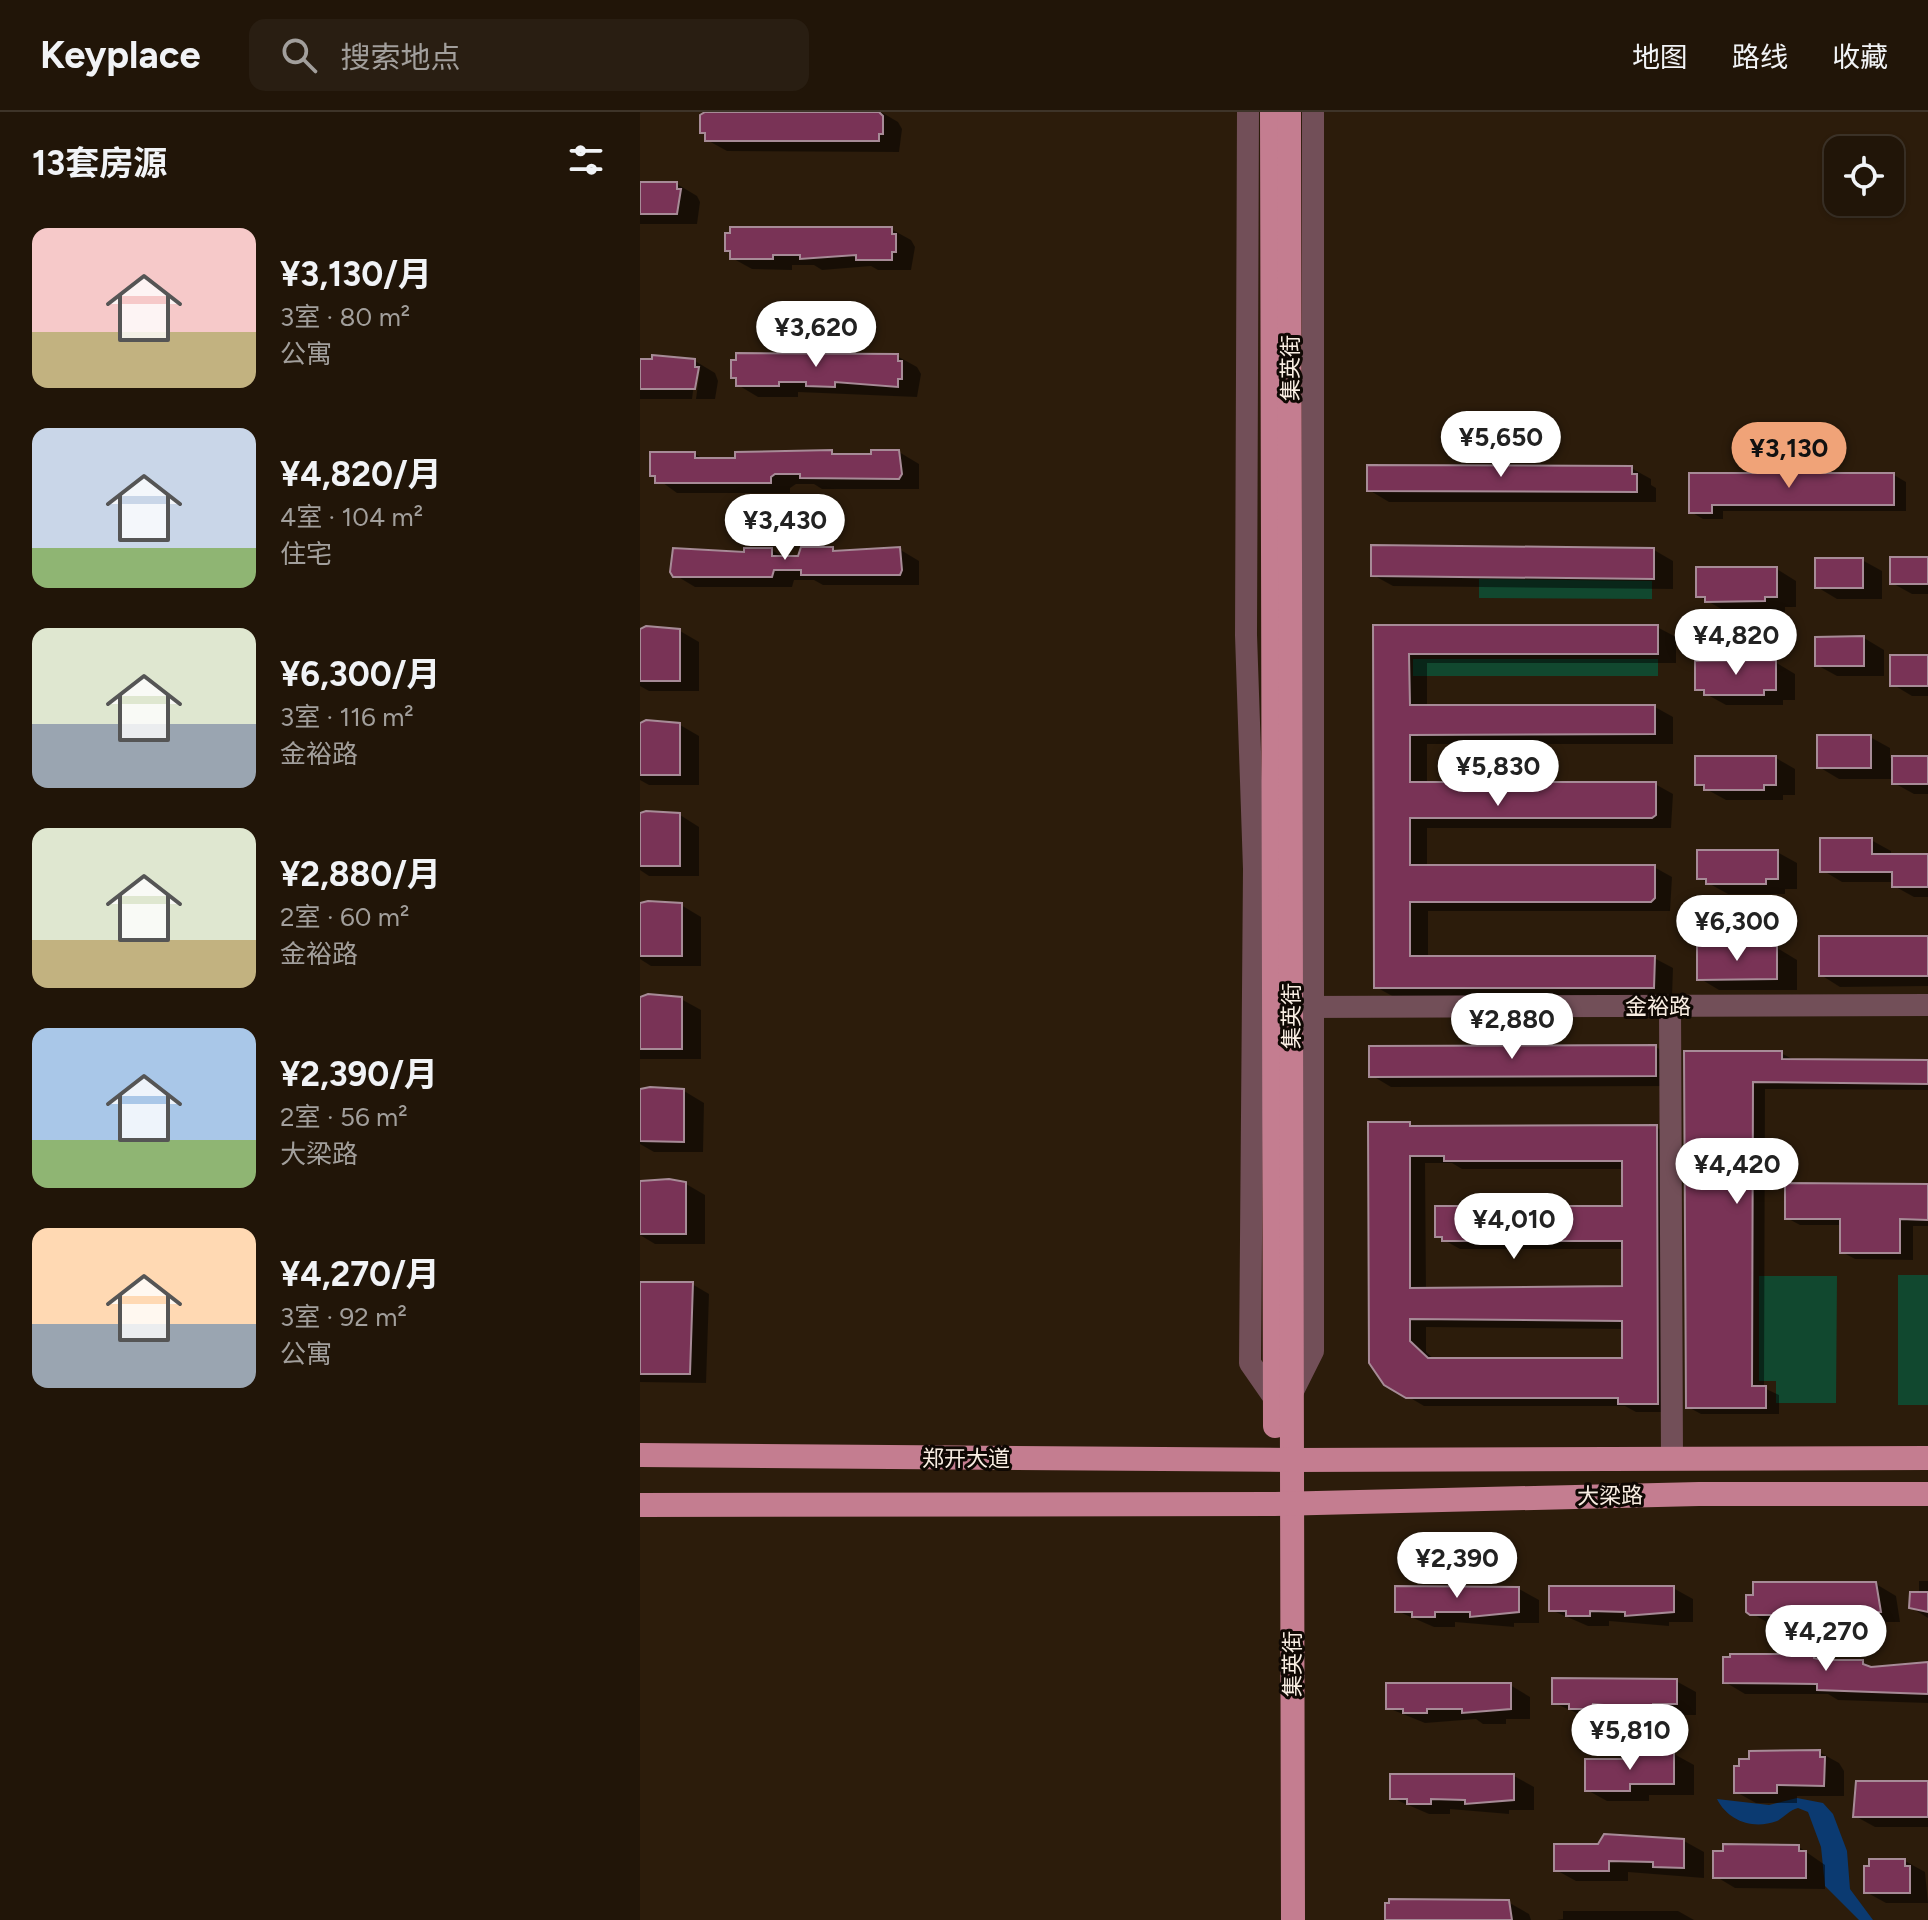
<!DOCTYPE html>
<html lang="zh">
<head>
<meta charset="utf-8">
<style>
	:root { --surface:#211508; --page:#291e12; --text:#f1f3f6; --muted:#a29f9c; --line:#3e3429; --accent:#f0a378 }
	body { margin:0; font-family:Figtree,"Noto Sans SC",sans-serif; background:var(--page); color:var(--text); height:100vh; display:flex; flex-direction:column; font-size:30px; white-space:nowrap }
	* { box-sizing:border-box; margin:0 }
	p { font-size:26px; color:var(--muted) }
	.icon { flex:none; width:44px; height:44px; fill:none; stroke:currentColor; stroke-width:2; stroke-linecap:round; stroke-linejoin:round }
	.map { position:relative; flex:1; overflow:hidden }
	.panel { display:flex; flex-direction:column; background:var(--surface); width:640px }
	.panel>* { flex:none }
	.buttons { position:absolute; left:1184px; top:24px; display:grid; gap:16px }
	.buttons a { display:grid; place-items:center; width:80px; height:80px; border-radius:16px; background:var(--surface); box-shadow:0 2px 6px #0004,0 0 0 2px var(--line); font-size:40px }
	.price { position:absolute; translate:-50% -68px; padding:0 18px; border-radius:28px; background:#fff; color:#222; font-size:26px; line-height:52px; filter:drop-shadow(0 2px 4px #0008) }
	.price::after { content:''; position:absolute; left:50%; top:48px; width:24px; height:18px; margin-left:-12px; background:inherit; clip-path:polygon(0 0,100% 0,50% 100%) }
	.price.on { background:var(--accent); color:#111 }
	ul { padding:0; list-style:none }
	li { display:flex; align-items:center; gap:24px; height:200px; padding:0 32px }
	li span { display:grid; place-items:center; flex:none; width:224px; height:160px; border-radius:16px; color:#555 }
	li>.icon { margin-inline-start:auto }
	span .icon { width:96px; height:96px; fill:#fffc; stroke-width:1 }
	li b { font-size:34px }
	h2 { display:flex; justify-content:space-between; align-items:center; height:96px; padding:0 32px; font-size:34px }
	header { display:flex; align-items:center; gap:48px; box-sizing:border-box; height:112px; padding:0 40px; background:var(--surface); border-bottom:2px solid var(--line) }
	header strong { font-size:38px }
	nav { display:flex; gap:44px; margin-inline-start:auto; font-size:28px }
	.search { width:560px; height:72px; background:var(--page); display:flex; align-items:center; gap:20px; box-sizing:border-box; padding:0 28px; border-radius:16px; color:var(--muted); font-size:30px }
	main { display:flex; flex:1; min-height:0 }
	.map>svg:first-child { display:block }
	.green { fill:#11482f }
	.water { fill:#0b3a71 }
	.shadow { fill:#0007; fill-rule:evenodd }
	.building { fill:#793356; stroke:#a78b97; stroke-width:2; fill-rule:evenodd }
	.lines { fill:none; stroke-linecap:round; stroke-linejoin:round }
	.minor { stroke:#724f58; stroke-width:22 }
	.major { stroke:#c47d90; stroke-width:24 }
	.labels { text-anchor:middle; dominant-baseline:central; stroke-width:6; stroke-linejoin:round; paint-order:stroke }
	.street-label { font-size:22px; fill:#f9eee3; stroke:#0f0803 }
</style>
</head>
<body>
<header>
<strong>Keyplace</strong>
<div class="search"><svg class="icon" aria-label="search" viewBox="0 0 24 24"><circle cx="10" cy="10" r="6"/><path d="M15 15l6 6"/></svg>搜索地点</div>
<nav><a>地图</a><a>路线</a><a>收藏</a></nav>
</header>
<main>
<section class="panel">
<h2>13套房源<svg class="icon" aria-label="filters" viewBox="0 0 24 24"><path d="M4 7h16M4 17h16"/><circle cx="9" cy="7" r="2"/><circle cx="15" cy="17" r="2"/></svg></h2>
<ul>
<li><span style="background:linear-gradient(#f6c9c9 65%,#c2b280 0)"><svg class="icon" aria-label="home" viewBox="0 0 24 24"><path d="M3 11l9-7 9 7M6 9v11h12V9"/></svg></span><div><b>¥3,130/月</b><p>3室 · 80 m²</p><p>公寓</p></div></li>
<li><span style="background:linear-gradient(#c9d6e8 75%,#8fb573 0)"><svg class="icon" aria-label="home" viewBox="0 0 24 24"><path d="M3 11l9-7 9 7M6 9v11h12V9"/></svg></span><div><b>¥4,820/月</b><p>4室 · 104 m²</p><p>住宅</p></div></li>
<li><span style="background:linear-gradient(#dfe7d0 60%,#9aa5b1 0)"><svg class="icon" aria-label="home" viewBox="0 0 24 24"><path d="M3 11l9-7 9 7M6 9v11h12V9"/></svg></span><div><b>¥6,300/月</b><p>3室 · 116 m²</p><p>金裕路</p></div></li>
<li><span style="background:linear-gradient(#dfe7d0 70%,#c2b280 0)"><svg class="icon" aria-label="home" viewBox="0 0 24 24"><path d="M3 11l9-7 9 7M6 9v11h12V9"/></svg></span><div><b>¥2,880/月</b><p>2室 · 60 m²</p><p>金裕路</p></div></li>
<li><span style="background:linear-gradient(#a9c7e8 70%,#8fb573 0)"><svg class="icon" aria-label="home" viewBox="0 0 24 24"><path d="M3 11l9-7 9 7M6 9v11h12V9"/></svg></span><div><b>¥2,390/月</b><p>2室 · 56 m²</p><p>大梁路</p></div></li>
<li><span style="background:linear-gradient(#ffd9b3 60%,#9aa5b1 0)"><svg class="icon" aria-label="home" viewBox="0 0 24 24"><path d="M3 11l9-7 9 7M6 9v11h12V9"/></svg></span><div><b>¥4,270/月</b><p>3室 · 92 m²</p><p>公寓</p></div></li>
</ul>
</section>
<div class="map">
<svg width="1288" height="1808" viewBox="0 0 1288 1808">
	<rect width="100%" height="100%" fill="#2c1c0b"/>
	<g class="green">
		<path d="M839,467l173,2v18l-173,-1z"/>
		<rect x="773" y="547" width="245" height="17"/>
		<rect x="1258" y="1163" width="30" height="130"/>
		<path d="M1119,1164h78l-1,127h-60v-22h-17z"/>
	</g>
	<path class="water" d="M1157,1686l26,5 10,11 14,37 3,38 23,31h-14l-34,-34 -4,-39 -13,-35 -10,-4c-9,2 -13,9 -21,13 -24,9 -49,0 -60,-22l52,6z"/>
	<g class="shadow">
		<path d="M67,0h174l17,10 4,7 -3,23 -172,-1 -20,-11 -5,-8z"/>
		<path d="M37,72l20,12 3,6 -3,22h-57v-38z"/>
		<path d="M251,117l20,11 4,7 -4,23h-33l-7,-4 -49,4 -8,-5h-22v5l-40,-1 -20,-11 -5,-8 5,-15z"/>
		<path d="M257,244l20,11 4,7 -4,23 -119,-5v5h-40l-20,-12 -5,-8z"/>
		<path d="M30,245l25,4 20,12 3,8 -3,18h-75v-40zM56,257h4l-4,30h-4z"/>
		<path d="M192,340l6,4 61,-4 20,12v25h-97l-8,-5h-18l-6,4v5h-113l-25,-18 43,-21 10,6z"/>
		<path d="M991,356l20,11v6l5,3v14h-267l-20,-12z"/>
		<path d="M1051,363h203l12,7v29h-183v8h-20l-12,-7z"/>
		<path d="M192,437l6,3 61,-3 20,12v24h-96l-9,-5h-20l-2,7h-97l-20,-12 71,-21 26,-4 12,8h15z"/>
		<path d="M1014,438l19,11v28l-280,-3 -20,-11z"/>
		<path d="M1288,447v35h-16l-20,-11z"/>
		<path d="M1222,448l20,11v28h-45l-20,-12z"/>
		<path d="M1137,457l19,12v26h-11v5h-58l-29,-16z"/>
		<path d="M735,515h282l19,10v26h-249v44h228l18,10v27h-246v40h228l18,10 -2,34h-244v39h227l18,10 -2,34h-242v47h226l19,10 -1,29h-278l-18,-10z"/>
		<path d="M0,519h40l19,11v49h-50l-9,-5z"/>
		<path d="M1224,526l20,12v26h-47l-20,-11z"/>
		<path d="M1288,545v39h-16l-20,-12z"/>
		<path d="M1135,550l20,12v26h-12v5h-57l-29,-16z"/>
		<path d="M0,613h40l19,11v49h-50l-9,-5z"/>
		<path d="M1230,625l20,11v10h38v36h-14l-20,-11v-4h-55l-20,-12z"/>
		<path d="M1136,646l19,11v26h-12v5h-57l-29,-16z"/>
		<path d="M0,703h40l19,12v49h-50l-9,-6z"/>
		<path d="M1231,728l20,11v5h37v41h-14l-20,-11v-4h-52l-20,-12z"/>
		<path d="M1137,740l20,11v26h-12v5h-57l-29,-16z"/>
		<path d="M0,793h41l20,12v49h-50l-11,-7z"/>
		<path d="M1288,826v48l-88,1 -19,-12z"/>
		<path d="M1137,836l20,12v30h-78l-20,-12z"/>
		<path d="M0,887h41l20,11v49h-61z"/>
		<path d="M1016,935l19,12 1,27 -285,1 -20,-12z"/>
		<path d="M1046,941h95l13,7 134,2v28l-163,-1 -1,299 15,7v19h-78l-13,-7z"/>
		<path d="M0,979h44l20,12 -1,49h-49l-14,-8z"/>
		<path d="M770,1012l5,3h241l16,9 1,276h-37l-11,-6h-201l-39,-23zM785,1051h27l10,6h162v39l-187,28 23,13h164v39l-198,2zM786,1215l198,2v31h-189l-9,-8z"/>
		<path d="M0,1071l46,1 19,11v49h-50l-15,-9z"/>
		<path d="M1288,1074v40h-15v34l-58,-1 -13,-7v-27h-42l-13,-7z"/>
		<path d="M0,1172h52l17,10 -3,89 -66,-1z"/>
		<path d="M1279,1469h9v37l-16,-10 7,-14z"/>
		<path d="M1236,1472l20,12 4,26h-16v4l-112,-1 -21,-12z"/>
		<path d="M1033,1476l20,11v23h-24v4l-60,-5v5h-21l-37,-16z"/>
		<path d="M879,1477l20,11v23h-25v4l-59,-5v5h-21l-37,-16z"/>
		<path d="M1174,1544l10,6h39l11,6 54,-4v39l-90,-3 -10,-6h-83l-20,-12z"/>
		<path d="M1036,1569l20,11v23h-24v4l-60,-4v4h-21l-37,-16z"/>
		<path d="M870,1573l20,12v22h-24v5h-23l-7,-5 -51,4 -37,-15z"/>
		<path d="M1179,1640l20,11 5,8v25h-47v7h-41l-20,-11z"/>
		<path d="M1034,1642l20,11v30h-45v6h-42l-20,-11 45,-29z"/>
		<path d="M874,1664l20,11v23h-25v4l-59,-5v5h-21l-37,-16z"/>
		<path d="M1288,1671v44h-53l-20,-11z"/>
		<path d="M1044,1729l20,11v26l-76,-6v9h-52l-20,-11z"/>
		<path d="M1159,1735l26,18v24l-90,-1 -20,-12z"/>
		<path d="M1265,1749l20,11 3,31h-42l-20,-11z"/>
		<path d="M868,1790l21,12 2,6h-144z"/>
		<path d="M923,1799h115l16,9h-137l6,-1z"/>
	</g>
	<g class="building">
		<path d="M65,0h174l4,4v18h-4v7h-174v-8h-5v-18z"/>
		<path d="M0,70h37v7h4l-4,25h-37z"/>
		<path d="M90,115h162v7h4v18h-4v8h-36v-5l-56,4v-4h-27v4h-43v-8h-5v-18h5z"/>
		<path d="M96,241l162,1v7h4v18h-4v8l-63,-5v5l-29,-1v-4h-27v4h-43v-8h-5v-18h5z"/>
		<path d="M12,243l43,4v8h4l-4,22h-55v-30h12z"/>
		<path d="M192,338v4h39v-4h28l3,24 -3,5 -99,-1v-4h-25l-4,3v6h-116v-7h-5v-24h45v6h40v-6z"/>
		<path d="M727,353l265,1v8h5v18l-270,-1z"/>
		<path d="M1049,361h205v32h-182v8h-23z"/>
		<path d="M731,433l283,3v31l-283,-3z"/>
		<path d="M161,435h32v4l67,-4 2,23 -2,5h-99v-5h-27l-2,7h-99l-3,-5 3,-24 71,4v-4h28v8h26z"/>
		<rect x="1250" y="445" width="38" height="27"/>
		<rect x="1175" y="446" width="48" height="30"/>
		<path d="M1056,455h81v30h-12v4l-60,1v-5h-9z"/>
		<path d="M733,513h285v29h-249l1,51h245v29l-245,1v47h246v33l-4,3h-242v47h245v33l-4,4h-241v54h245l-1,32h-280z"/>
		<path d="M6,514l34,3v52h-40v-52z"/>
		<path d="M1224,524v30h-49v-29z"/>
		<rect x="1250" y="543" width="38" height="31"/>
		<path d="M1136,548v30h-12v5h-60v-5h-9v-29z"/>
		<path d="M6,608l34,3v52h-40v-52z"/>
		<rect x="1177" y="623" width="54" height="33"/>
		<path d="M1055,644h81v29h-12v5h-60v-5h-9z"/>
		<rect x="1252" y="644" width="36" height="28"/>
		<path d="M6,699l34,2v53h-40v-53z"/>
		<path d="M1180,726h52v16h56v33h-36v-15h-72z"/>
		<path d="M1057,738h81v29h-12v5h-60v-5h-9z"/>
		<path d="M8,789l34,2v53h-42v-53z"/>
		<rect x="1179" y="824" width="109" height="40"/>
		<path d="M1057,834h80v33l-80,1z"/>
		<path d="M8,882l34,3v52h-42v-52z"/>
		<path d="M1016,933v31l-287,1v-31z"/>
		<path d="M1044,939h98v8l146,1v24l-175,-2 -1,304h14v22h-80z"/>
		<path d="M10,975l34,2v53l-44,-1v-52z"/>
		<path d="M728,1010h42v4l247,-1 1,279h-40v-6h-212l-22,-13 -15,-22zM770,1044h34v5h178v45h-187v31h7v4h180v45l-212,2zM770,1207l212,2v37h-194l-18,-17z"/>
		<path d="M29,1067l17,3v52h-46v-53z"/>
		<path d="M1145,1071l143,1v36l-28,-1v34h-60v-34h-55z"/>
		<path d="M0,1170h53l-3,92h-50z"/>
		<path d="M1113,1470h123l5,30h-16v3h-115l-4,-3v-17h7z"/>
		<path d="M755,1474l124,1v25l-49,5v-5h-35v5h-23v-5h-17z"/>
		<path d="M909,1474h125v26l-49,4v-4l-35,-1v5h-24v-5h-17z"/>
		<path d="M1270,1480h18v20l-19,-4z"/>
		<path d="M1090,1542h84v4l8,2h41v4l8,3 57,-5v32l-111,-4v-6l-94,-1v-26h7z"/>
		<path d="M912,1566l125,1v25h-24v5l-60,-5v5h-24v-5h-17z"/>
		<path d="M746,1571h125v26l-49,4v-4h-35v4h-24v-4h-17z"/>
		<path d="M1180,1638v7h5l-1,29 -47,-1v8h-43v-27h5v-7h10v-8z"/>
		<path d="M990,1640h44v32h-44v7h-45v-32h45z"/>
		<path d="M750,1662h124v26l-49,4v-4l-34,-1v5h-24v-5h-17z"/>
		<path d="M1216,1669h72v36h-75z"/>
		<path d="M964,1722l80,5v29l-31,-1v-5l-44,-1v10h-55v-27h44z"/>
		<path d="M1083,1732l76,1v6h7v27h-93v-27h10z"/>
		<path d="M1229,1747h36v7h5v27h-46v-27h5z"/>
		<path d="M749,1787l120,1 3,20h-127v-17h4z"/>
	</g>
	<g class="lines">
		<g class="minor">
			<path d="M608,0l-2,523 8,234 -4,494 25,36"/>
			<path d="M1030,894l2,452"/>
			<path d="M661,895l627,-2"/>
			<path d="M652,1281l21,-42v-1239"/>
		</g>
		<g class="major">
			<path d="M632,0l3,1314"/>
			<path d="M649,0l4,1808"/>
			<path d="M0,1343l652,5 636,-2"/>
			<path d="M0,1393l635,-1 424,-10h229"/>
		</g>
	</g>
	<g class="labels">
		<g class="street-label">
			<text transform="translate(650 256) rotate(-90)">集英街</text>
			<text x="1018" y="894">金裕路</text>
			<text transform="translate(651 904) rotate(-90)">集英街</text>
			<text x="326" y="1346">郑开大道</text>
			<text transform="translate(970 1384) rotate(-1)">大梁路</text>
			<text transform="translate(652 1552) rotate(-90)">集英街</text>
		</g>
	</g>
</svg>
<div class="buttons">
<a><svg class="icon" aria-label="locate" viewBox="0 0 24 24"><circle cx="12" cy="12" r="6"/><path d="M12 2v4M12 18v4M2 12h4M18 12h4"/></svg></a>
</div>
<b class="price" style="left:176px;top:257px">¥3,620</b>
<b class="price" style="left:861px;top:367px">¥5,650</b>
<b class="price on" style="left:1149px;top:378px">¥3,130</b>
<b class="price" style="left:145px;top:450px">¥3,430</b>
<b class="price" style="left:1096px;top:565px">¥4,820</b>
<b class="price" style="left:858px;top:696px">¥5,830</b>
<b class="price" style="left:1097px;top:851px">¥6,300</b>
<b class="price" style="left:872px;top:949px">¥2,880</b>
<b class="price" style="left:1097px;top:1094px">¥4,420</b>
<b class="price" style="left:874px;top:1149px">¥4,010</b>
<b class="price" style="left:817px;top:1488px">¥2,390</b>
<b class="price" style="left:1186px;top:1561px">¥4,270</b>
<b class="price" style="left:990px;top:1660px">¥5,810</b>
</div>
</main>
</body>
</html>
